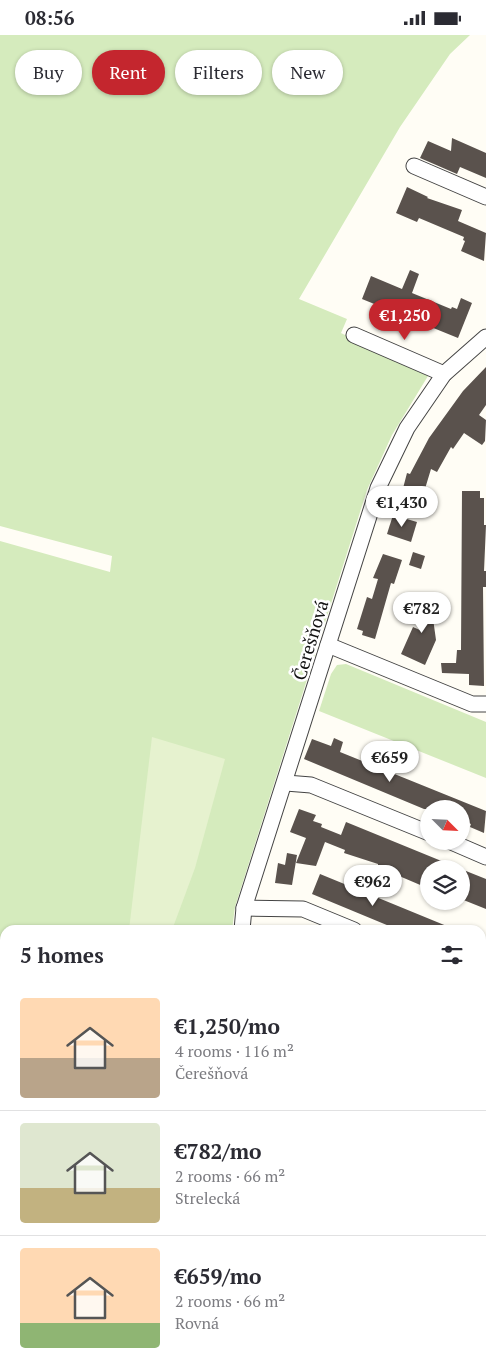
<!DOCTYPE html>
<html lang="en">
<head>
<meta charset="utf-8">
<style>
	:root { --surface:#fff; --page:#f7f7f7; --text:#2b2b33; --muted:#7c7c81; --line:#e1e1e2; --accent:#c4262e }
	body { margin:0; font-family:"PT Serif",serif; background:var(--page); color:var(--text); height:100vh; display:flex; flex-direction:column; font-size:19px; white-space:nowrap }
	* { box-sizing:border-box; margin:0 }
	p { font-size:16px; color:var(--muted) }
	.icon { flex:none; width:28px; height:28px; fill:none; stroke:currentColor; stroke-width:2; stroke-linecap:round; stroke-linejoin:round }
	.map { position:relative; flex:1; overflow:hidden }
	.side { position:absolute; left:0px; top:890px; width:486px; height:445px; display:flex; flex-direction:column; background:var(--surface); border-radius:15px 15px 0 0; box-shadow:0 1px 4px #0004 }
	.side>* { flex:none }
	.hud { position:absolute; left:15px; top:15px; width:456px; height:45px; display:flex; gap:10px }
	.needle { width:32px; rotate:114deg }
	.fabs { position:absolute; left:420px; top:765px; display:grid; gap:10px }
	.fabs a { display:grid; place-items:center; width:50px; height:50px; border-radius:50%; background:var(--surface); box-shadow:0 1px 4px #0004; font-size:25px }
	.price { position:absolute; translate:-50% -42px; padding:0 11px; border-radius:18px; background:#fff; color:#222; font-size:16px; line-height:32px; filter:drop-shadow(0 1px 2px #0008) }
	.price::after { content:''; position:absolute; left:50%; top:30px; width:15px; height:11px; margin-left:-8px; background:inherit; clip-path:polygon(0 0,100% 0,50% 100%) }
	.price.selected { background:var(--accent); color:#fff }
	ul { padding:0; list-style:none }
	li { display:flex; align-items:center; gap:15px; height:125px; padding:0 20px }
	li+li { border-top:1px solid var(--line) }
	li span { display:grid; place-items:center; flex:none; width:140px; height:100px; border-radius:5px; color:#555 }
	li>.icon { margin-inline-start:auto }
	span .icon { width:60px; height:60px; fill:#fffc; stroke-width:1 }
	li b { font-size:21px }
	h2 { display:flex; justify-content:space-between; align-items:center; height:60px; padding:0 20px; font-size:21px }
	.tag { padding:0 18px; border-radius:22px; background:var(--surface); box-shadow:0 1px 4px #0004; font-size:18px; line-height:45px }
	.tag.selected { background:var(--accent); color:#fff }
	.status { display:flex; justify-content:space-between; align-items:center; height:35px; padding:0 25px; background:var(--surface); direction:ltr }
	.status svg { height:14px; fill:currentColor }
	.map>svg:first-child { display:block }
	.green { fill:#d5ebbd }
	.pitch { fill:#e6f2cf }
	.building { fill:#5a524d }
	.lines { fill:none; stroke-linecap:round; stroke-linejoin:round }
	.minor-casing { stroke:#444; stroke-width:17 }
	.minor { stroke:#fff; stroke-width:15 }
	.labels { text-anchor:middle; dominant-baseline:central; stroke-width:5; stroke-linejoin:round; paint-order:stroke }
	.street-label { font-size:18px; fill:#111; stroke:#fff }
</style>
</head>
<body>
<div class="status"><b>08:56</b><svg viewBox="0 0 49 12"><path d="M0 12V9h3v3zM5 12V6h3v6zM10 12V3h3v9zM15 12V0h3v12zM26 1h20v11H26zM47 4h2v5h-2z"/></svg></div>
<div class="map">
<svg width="486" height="1335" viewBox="0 0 486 1335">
	<rect width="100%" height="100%" fill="#fffdf5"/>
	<g class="green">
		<path d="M0,0h470l-20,19 -50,73 -101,172 48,20 -6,14 87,43 -36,59 -25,55 -132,417 -3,23h-227v435h172l-1,5h-176v-829l110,31 2,-16 -112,-30z"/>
		<path d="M346,629l140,58v56l-167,-67 12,-37 6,-9z"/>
	</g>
	<g class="pitch">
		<path d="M152,702l73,22 -30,109 -23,62h-43z"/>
		<path d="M61,1330h89l-1,5h-89z"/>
	</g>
	<g class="building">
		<path d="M452,103l34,15v25l-26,-11 -3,7 -37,-16 8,-17 23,10z"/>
		<path d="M407,152l21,10 -1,1 35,12 -4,11 28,12 -2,28 -23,-10 4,-10 -2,-1 1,-3 -45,-19 -2,4 -21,-9z"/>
		<path d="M410,235l9,4 -7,19 39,16 1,-2 5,2 4,-11 11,5 -14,35 -96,-39 9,-23 31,13z"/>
		<path d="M486,332v38l-7,10 7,5 -1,21 -3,4 -18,-12 -11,16 -2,-2 -14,25 -6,-3 -10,33 -20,-6 6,-23 3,1 19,-36 34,-47z"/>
		<path d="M462,456h18v7h4v27h2l-2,46h2v16h-3l1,99 -15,-1v-11l-27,-1 -1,-10h15l1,-13h4z"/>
		<path d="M393,480l24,7 -6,20 -24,-8z"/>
		<path d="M413,517l12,4 -4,13 -12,-4z"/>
		<path d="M383,519l19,6 -8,24 -3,-1 -16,56 -13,-4 1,-4 -6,-2 10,-32 5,2 6,-20 -5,-1z"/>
		<path d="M417,562h13l6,43 -11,25 -24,-11 12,-27 9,4z"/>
		<path d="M334,703l9,4 -3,10 146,59 -2,22 -14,-6 1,-3 -10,-4v-11h-37l-120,-50 8,-20 19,7z"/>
		<path d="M299,774l17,6 -3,6 9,3 -1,3 20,8 5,-13 115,47h-32v10l-4,8 -47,-20v-3l-34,-11 1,-3 -20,-8 -9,24 -20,-3 10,-25 -16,-6z"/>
		<path d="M287,818l10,2 -5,30 -17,-2 3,-20 7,2z"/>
		<path d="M466,836l20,8v30l-25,-10v-16z"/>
		<path d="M320,839l134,55v1h-60v-2l-82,-34z"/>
	</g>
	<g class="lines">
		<g class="minor-casing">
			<g id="minor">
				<path d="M414,131l72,31"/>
				<path d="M354,300l90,39"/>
				<path d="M328,610l144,59h14"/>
				<path d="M286,748l25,2 118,48"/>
				<path d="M449,806l37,16"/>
				<path d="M244,873l59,1 51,21"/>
				<path d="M242,895l2,-22 134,-420 29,-60 37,-54 42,-37"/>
				<path d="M481,947l5,2"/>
				<path d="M481,1086l5,2"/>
				<path d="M481,1229l5,2"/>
				<path d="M391,1330l12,5"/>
				<path d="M185,1335l1,-5"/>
			</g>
		</g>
		<use href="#minor" class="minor"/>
	</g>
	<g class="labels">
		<g class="street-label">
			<text transform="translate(310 605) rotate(-73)">Čerešňová</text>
		</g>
	</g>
</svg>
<div class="fabs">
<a><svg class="needle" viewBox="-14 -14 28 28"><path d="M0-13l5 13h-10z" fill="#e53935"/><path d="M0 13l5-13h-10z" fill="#7c7c81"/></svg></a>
<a><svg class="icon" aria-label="layers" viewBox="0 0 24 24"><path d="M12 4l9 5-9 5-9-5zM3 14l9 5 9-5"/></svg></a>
</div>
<b class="price selected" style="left:405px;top:306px">€1,250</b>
<b class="price" style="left:402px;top:493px">€1,430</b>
<b class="price" style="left:422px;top:599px">€782</b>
<b class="price" style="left:390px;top:748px">€659</b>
<b class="price" style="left:373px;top:872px">€962</b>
<div class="hud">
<a class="tag">Buy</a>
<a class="tag selected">Rent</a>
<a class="tag">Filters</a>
<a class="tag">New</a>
</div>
<section class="side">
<h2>5 homes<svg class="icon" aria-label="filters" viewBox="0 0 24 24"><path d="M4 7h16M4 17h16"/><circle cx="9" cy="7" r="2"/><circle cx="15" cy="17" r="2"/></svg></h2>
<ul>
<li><span style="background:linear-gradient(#ffd9b3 60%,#b9a48a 0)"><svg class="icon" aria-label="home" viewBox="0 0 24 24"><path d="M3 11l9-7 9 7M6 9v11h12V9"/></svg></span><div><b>€1,250/mo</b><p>4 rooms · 116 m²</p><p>Čerešňová</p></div></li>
<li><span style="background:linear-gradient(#dfe7d0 65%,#c2b280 0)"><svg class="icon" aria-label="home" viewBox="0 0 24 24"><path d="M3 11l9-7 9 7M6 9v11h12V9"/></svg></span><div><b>€782/mo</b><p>2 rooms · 66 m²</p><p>Strelecká</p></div></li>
<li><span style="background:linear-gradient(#ffd9b3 75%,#8fb573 0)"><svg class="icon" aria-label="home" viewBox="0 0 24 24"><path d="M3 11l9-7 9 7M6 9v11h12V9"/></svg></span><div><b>€659/mo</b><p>2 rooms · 66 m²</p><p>Rovná</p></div></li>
</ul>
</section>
</div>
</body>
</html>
